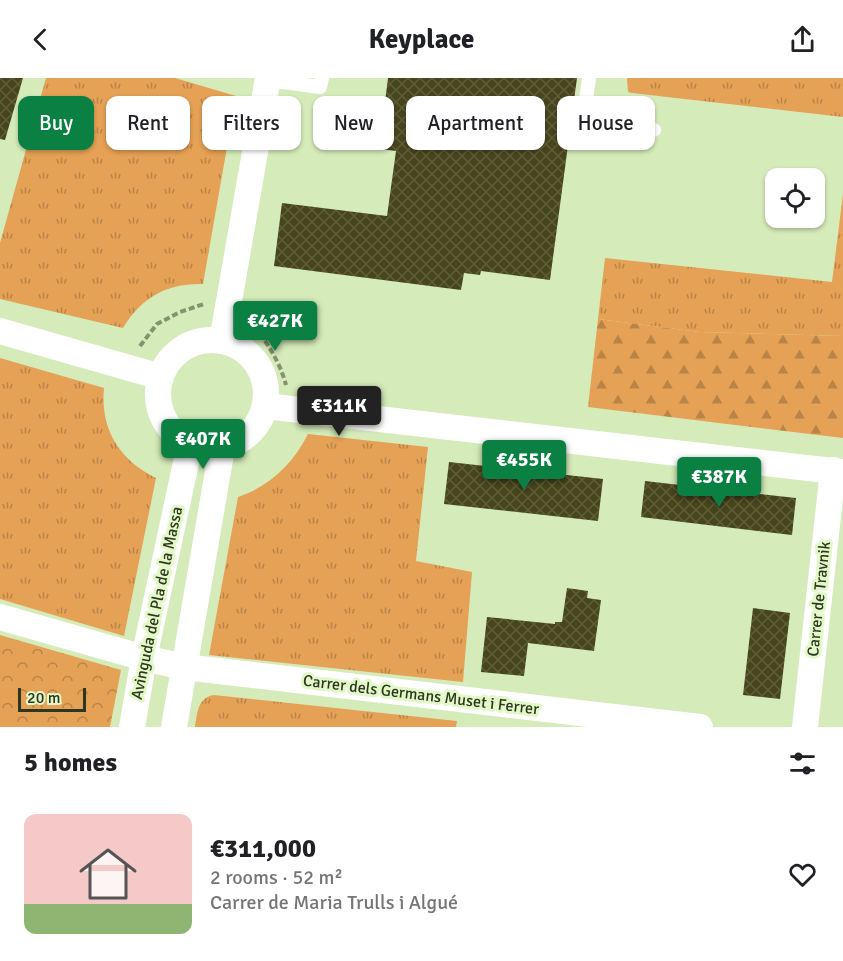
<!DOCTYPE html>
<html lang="en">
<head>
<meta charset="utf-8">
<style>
	:root { --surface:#fff; --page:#f2f2f2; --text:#202124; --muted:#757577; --accent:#0b8043 }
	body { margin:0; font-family:Signika,sans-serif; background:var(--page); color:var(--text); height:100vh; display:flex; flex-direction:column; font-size:22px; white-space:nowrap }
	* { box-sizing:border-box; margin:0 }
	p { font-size:20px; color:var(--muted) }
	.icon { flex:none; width:33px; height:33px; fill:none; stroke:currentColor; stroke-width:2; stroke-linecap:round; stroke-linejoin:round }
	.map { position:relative; height:649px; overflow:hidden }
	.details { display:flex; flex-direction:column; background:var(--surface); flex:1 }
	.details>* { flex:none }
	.banner { position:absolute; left:18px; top:18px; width:807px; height:54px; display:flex; gap:12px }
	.tools { position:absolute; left:765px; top:90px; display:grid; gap:12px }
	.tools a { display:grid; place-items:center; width:60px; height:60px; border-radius:12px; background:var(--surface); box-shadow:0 2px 4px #0004; font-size:30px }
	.scale { position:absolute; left:18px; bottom:15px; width:68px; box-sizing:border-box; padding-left:6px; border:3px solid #2d3622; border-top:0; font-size:16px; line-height:21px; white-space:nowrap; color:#2d3622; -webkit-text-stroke:4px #e2f8c6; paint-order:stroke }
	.price { position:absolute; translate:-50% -51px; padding:0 14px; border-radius:6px; background:var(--accent); color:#fff; font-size:20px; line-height:39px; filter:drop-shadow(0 2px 3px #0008) }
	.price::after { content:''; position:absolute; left:50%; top:36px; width:18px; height:14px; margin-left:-9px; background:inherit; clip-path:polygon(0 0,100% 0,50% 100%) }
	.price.active { background:#222; color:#fff }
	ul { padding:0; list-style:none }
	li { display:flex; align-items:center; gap:18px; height:150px; padding:0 24px }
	li span { display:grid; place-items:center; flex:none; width:168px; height:120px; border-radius:12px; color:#555 }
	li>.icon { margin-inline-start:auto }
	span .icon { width:72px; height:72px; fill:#fffc; stroke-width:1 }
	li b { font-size:26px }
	h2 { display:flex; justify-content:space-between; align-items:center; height:72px; padding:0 24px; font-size:26px }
	.pill { padding:0 21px; border-radius:12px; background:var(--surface); box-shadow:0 2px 4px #0004; font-size:21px; line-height:54px }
	.pill.active { background:var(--accent); color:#fff }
	header { display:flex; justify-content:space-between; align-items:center; height:78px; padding:0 24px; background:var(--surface); font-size:27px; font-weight:800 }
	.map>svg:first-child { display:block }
	.grass { fill:url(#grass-tufts) }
	.forest { fill:url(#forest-firs) }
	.park { fill:url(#park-crowns) }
	.building { fill:url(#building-cross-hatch) }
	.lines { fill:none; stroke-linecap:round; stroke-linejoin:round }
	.path { stroke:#83926f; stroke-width:4; stroke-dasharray:6 3; stroke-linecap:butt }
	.lane { stroke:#fff; stroke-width:14 }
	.street { stroke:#fff; stroke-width:26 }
	.labels { text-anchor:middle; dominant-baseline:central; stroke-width:6; stroke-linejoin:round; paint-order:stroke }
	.street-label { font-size:16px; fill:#2d3622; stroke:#e2f8c6 }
</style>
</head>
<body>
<header><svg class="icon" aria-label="back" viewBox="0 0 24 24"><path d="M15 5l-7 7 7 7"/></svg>Keyplace<svg class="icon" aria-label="share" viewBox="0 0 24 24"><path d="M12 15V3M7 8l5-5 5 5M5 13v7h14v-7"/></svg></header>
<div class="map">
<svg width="843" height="649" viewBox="0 0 843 649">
	<defs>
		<pattern id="grass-tufts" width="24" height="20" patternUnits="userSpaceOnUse" patternTransform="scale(1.5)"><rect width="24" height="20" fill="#e5a155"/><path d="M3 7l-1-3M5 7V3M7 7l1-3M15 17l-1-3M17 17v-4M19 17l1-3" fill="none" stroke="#ba8446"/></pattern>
		<pattern id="forest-firs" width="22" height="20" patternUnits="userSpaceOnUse" patternTransform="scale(1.5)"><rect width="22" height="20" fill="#e5a155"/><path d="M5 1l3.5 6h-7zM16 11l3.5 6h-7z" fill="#ba8446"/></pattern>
		<pattern id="park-crowns" width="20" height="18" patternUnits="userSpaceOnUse" patternTransform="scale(1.5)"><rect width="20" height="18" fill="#e5a155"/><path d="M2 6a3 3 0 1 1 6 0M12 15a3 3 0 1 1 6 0" fill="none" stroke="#ba8446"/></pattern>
		<pattern id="building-cross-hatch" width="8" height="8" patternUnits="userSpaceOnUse" patternTransform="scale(1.5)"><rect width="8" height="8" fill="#47451b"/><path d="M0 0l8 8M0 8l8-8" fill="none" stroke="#5f5e3b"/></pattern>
	</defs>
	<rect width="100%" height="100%" fill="#d5ebb9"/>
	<g class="grass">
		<path d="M46,0h129l61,18 -33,188c-36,-1 -61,13 -80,44l-123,-29v-56z"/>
		<path d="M627,0h216v39l-211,-24 -4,-1z"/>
		<path d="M843,116v142l-143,-4 -102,-13 7,-61 227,24z"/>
		<path d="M0,280l104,30c-4,41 15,72 52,90l-32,158 -124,-37z"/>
		<path d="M308,356l120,13 -12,114 56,11 -9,110 -254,-27 29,-158c32,-11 55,-33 70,-63z"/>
		<path d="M214,617l243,26 -1,6h-261c2,-14 3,-30 19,-32z"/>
	</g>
	<path class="forest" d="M598,241l102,13 143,4v102l-255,-31z"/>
	<path class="park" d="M0,557l121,35 -11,57h-110z"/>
	<g class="building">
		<path d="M0,0h23l-18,62 -5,-1z"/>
		<path d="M388,0h189l-27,202 -69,-9 -1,4 -16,-2 -3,17 -187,-24 8,-63 105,13 9,-65 -17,-2z"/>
		<path d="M449,384l154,17 -5,42 -154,-17z"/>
		<path d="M645,403l151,17 -4,37 -151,-18z"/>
		<path d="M567,510l21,3 -1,7 14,2 -7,51 -66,-8 -4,33 -43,-4 6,-55 68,7v-2h7z"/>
		<path d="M753,530l37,5 -10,86 -37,-4z"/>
	</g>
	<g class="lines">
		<g class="path">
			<path d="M249,241c16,21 30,40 37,66"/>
			<path d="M140,268l17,-22 23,-12 24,-8"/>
		</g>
		<g class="lane">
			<path d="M589,0l-6,43 71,9"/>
			<path d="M268,2l52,7 2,-9"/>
		</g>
		<g class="street">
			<path d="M0,253l161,46"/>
			<circle cx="212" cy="316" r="54"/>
			<path d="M222,263l46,-263"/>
			<path d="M265,328l578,66"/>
			<path d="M0,539l144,41 40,9 516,60"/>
			<path d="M132,649l12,-69 46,-214"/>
			<path d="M174,649l48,-279"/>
			<path d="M805,649l28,-257"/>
		</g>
	</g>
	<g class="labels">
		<g class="street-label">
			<text transform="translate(819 521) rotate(-84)">Carrer de Travnik</text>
			<text transform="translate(157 525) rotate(-78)">Avinguda del Pla de la Massa</text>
			<text transform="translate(421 617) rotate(7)">Carrer dels Germans Muset i Ferrer</text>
		</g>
	</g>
</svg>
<div class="tools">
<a><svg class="icon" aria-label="locate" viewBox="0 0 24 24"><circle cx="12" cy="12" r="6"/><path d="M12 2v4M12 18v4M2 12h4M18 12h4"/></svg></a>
</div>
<div class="scale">20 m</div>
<b class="price" style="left:275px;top:274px">€427K</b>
<b class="price active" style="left:339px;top:359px">€311K</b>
<b class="price" style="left:203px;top:392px">€407K</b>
<b class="price" style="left:524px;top:413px">€455K</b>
<b class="price" style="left:719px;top:430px">€387K</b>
<div class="banner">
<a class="pill active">Buy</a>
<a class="pill">Rent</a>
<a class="pill">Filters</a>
<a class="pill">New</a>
<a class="pill">Apartment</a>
<a class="pill">House</a>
</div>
</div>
<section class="details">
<h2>5 homes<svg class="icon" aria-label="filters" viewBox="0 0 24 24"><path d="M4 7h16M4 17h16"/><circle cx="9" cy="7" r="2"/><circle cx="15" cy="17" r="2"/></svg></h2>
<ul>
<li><span style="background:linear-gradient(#f6c9c9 75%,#8fb573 0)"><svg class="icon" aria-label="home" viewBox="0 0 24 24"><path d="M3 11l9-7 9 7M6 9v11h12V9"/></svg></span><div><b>€311,000</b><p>2 rooms · 52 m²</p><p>Carrer de Maria Trulls i Algué</p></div><svg class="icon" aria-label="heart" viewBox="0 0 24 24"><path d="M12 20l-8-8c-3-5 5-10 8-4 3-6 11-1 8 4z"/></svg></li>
</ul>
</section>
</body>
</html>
